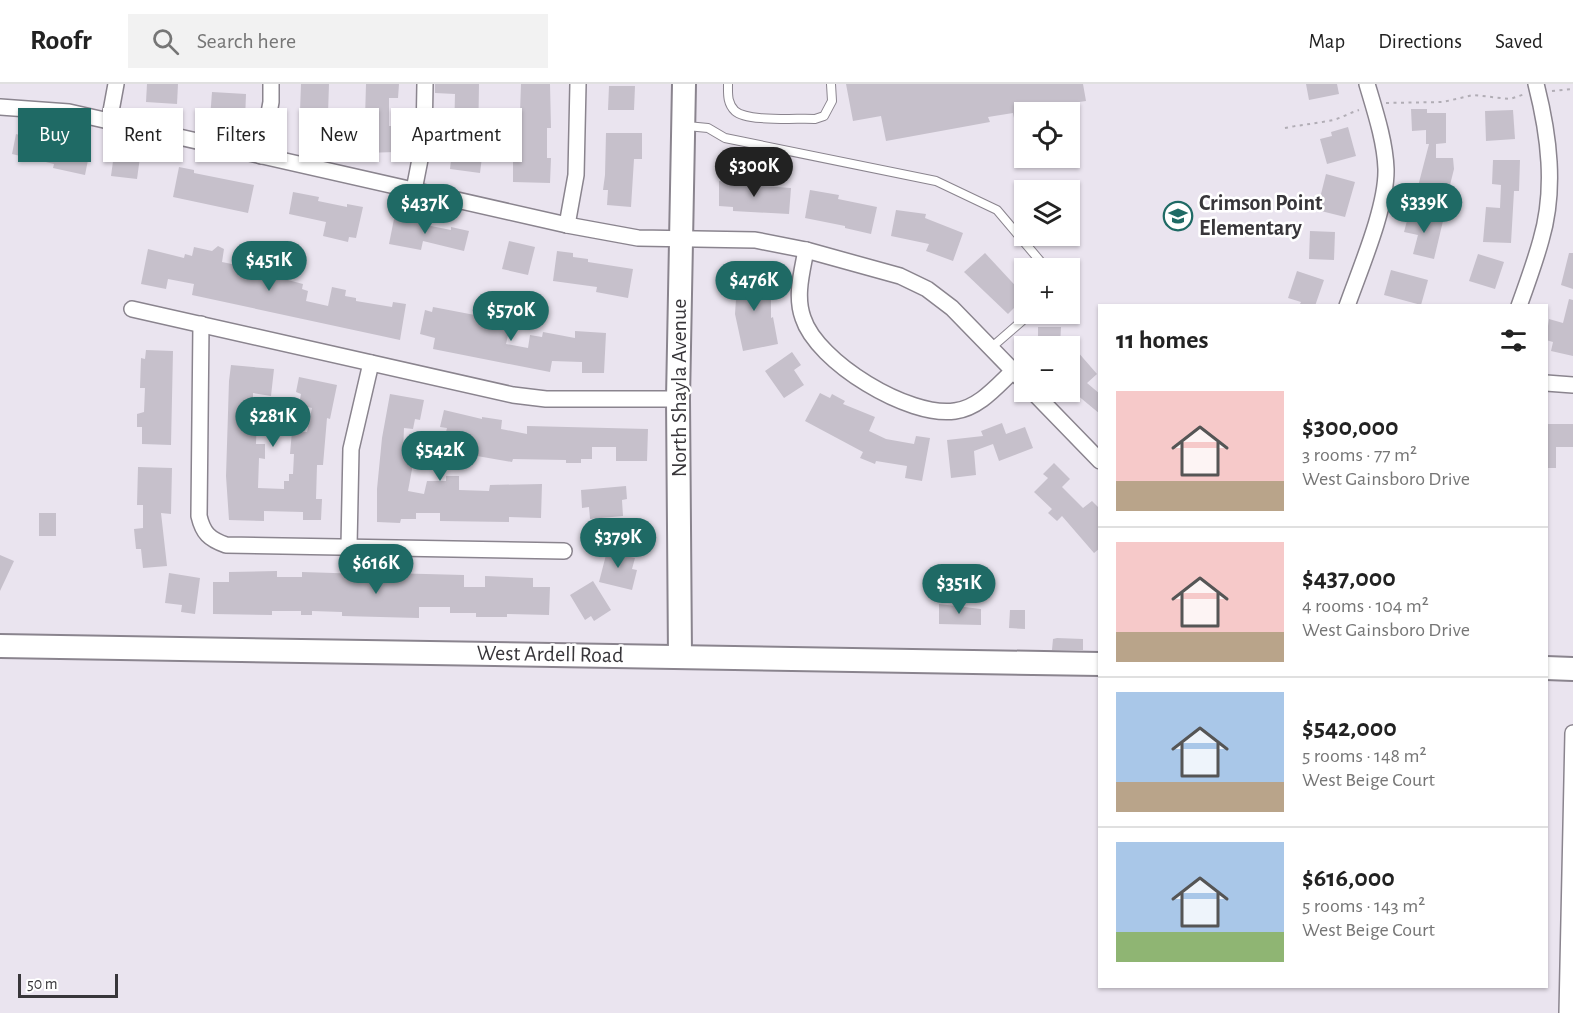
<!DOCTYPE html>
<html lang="en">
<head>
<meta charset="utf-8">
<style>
	:root { --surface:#fff; --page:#f2f2f2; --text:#222; --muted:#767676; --line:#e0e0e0; --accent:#1f6a65 }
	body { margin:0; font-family:"Alegreya Sans",sans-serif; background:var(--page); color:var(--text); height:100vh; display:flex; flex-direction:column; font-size:22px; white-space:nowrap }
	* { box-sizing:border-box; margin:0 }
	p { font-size:20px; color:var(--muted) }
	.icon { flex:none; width:33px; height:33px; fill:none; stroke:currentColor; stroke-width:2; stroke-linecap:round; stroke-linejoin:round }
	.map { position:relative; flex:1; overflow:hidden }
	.drawer { position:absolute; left:1098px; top:220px; width:450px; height:684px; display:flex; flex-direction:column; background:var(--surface); border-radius:0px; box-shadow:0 2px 4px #0004 }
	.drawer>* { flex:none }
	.banner { position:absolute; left:18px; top:24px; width:570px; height:54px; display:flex; gap:12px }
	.fabs { position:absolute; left:1014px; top:18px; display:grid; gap:12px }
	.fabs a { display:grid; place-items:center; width:66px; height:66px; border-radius:0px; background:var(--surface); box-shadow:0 2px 4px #0004; font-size:30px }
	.scale { position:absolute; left:18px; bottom:15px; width:100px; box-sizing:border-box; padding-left:6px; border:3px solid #38363a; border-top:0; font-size:16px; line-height:21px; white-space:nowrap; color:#38363a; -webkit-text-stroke:4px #fff; paint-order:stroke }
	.price { position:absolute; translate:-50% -51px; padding:0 14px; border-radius:21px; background:var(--accent); color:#fff; font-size:20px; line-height:39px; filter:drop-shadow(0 2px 3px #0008) }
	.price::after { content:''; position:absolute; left:50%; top:36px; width:18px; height:14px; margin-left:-9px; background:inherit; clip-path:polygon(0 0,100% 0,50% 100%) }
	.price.on { background:#222; color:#fff }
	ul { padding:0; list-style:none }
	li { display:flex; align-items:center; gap:18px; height:150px; padding:0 18px }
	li+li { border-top:2px solid var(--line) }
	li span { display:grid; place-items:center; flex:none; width:168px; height:120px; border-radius:0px; color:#555 }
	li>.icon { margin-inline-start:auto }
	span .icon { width:72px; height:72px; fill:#fffc; stroke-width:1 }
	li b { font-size:26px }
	h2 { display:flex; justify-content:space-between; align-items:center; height:72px; padding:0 18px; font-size:26px }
	.tag { padding:0 21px; border-radius:0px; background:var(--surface); box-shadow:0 2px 4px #0004; font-size:21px; line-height:54px }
	.tag.on { background:var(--accent); color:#fff }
	header { display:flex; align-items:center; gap:36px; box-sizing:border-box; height:84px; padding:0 30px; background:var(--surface); border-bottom:2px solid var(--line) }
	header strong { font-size:28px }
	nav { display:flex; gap:33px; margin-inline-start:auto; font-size:21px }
	.search { width:420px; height:54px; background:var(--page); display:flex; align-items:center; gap:15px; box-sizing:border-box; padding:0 21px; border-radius:0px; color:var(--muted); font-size:22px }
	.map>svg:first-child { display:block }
	.building { fill:#c6c0cb }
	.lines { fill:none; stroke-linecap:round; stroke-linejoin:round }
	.lane-casing { stroke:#8a848e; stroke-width:10 }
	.street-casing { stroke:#8a848e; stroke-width:18 }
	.secondary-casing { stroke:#8a848e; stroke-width:26 }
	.path { stroke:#b1adb5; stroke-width:2; stroke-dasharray:3 4.5; stroke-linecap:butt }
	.lane { stroke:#fff; stroke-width:8 }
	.street { stroke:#fff; stroke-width:15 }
	.secondary { stroke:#fff; stroke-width:22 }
	.labels { text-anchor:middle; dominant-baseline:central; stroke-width:5; stroke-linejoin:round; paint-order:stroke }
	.poi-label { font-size:22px; font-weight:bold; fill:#38363a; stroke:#fff; text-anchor:start }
	.street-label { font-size:22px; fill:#38363a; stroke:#fff }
</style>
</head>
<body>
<header>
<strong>Roofr</strong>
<div class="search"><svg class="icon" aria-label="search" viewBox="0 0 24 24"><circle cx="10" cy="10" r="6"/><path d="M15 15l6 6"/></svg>Search here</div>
<nav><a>Map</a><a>Directions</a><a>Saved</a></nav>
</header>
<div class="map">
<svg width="1573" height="929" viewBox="0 0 1573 929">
	<rect width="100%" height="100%" fill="#eae4ef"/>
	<g class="building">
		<path d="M147,0h31l-1,20 -31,-2z"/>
		<path d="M301,0h28l-1,30 9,1 -1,25 -37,-1z"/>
		<path d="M366,0h33l-1,14h-9v28h4l3,26 -32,1z"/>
		<path d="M435,0h44l-1,64 5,1 -3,24 -30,-4 4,-34 1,-41 -20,-1z"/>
		<path d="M521,0h29l1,44h-4v30h4l-1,25 -37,-1v-24h4v-45h3z"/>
		<path d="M846,0h237l3,17 -20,3 1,5 -43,3v4l-10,2 -1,-5 -25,4 2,5 -104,19 -5,-25 -28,5z"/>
		<path d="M1306,0h31l2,10 -30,6z"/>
		<path d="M609,2h26l-1,24h-26z"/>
		<path d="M212,8l34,2 -1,26 -35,-1z"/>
		<path d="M1411,25h16v4h19v30l-10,1v14h17l1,11 -8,32 -30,-7 13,-50h-3v-14l-14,1z"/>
		<path d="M1513,26l2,29 -29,2 -1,-30z"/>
		<path d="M1348,43l8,29 -29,8 -7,-25 12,-3 -1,-4z"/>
		<path d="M606,49h36v26h-8l-3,48 -24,-2 1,-15h-5l2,-15z"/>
		<path d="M16,50l41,13 2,-6 32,4 -6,30 -32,-7 1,-4 -42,-10z"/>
		<path d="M114,70l26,3 -3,22 -26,-3z"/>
		<path d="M1493,76h27l-1,31h-5l-3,52 -28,-1 3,-35 14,1 1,-23 -9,-1z"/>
		<path d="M179,83l15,3v3l60,12 -6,28 -75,-16z"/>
		<path d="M1326,90l29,8 -10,35 -28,-7z"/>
		<path d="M719,97l28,1v3l44,3 -2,26 -56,-3v-4l-14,-1z"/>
		<path d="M810,106l29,5 -1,4 39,8 -6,27 -26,-6v-2l-40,-8z"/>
		<path d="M293,108l26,5 -1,4 29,6v-3l16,3 -7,31 -7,-1 -1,5 -25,-6 3,-14 -37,-8z"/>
		<path d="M896,126l30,4 -1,4 38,15 -10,28 -27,-10 3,-7 -38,-8z"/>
		<path d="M1409,129l34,8 -9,38 -21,-5 5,-19 -14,-3z"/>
		<path d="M395,130l16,3v3l15,5 25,5v-3l18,4 -5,20 -41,-10 -2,9 -32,-6z"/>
		<path d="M1310,147l25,1 -1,28 -25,-1z"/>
		<path d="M509,157l26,6 -7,28 -26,-6z"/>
		<path d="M218,162l6,3 -2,13 48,10 -1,3 34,9 -1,5 6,2 -2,10 22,5 4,-19 14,3 -1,6 11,2v3l36,6 1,-5 13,2 -6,36 -208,-45 2,-11 -26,-5 -2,10 -25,-5 7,-35 36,9 1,-4 7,2 2,-9 18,4z"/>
		<path d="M557,167l16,2v4l15,2v3l45,7 -5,29 -32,-6 1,-5 -44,-6z"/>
		<path d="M985,169l39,42v3l-16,16 -44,-42z"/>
		<path d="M1569,169h4v36l-12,-4z"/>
		<path d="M1478,170l26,8 -9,27 -26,-8z"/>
		<path d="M738,185h21v19h12v30l2,-1 5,27 -35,7 -8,-37z"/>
		<path d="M1391,186l37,10 -7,25 -37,-10z"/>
		<path d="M1297,187l27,9 -9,26h-16l2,-4 -13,-4z"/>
		<path d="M1569,215l4,1v56l-22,-5 2,-9 -7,-2 3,-21 14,4z"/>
		<path d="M433,223l78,15 -5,22 22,4 2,-13 12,2 1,-5 32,6v-7l31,2 -2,40h-22v-11l-30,-1 -2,11 -117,-23 2,-11 -15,-4 5,-24 7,2z"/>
		<path d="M1038,243h23l-1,19h-34v-10h12z"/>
		<path d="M1070,259l27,31 -10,9 13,11v20l-30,-25z"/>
		<path d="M146,266l27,1 -2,94 -29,-1v-17h-5v-13l7,-2 1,-24h-5l1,-30 4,1z"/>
		<path d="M792,268l9,13 -7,5 10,15 -20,13 -19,-27z"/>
		<path d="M231,281l43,4 -3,27 -18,-3v22h4l-1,29h9v15l-6,-1 -1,30 26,1v-8h5v-7h4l1,-20h-4l2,-23 15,1 5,-24 -13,-3 2,-11 -5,-2 3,-15 38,8 -7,34 -3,-1 -4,47h-6l-1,34h6l-1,21h-18v-8l-39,-1v10l-35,-1 -3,-44 3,-95z"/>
		<path d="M820,309l10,5 2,-4 13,7 -2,3 32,13 -6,14 17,8 28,5 2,-8 14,2 -8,43 -17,-3 2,-12 -31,-5 -1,3 -15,-6 3,-6 -58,-31z"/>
		<path d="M390,310l34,6 -4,20 -5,-1 -2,10 -9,-1 -1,25h12l-7,38 16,3 3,-13h19v-5h13v14l30,1 1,-6 52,-1 -1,34 -32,-1v5l-69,-1v-8h-24v6h-15l-1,4 -23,-1v-33l5,-51z"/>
		<path d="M444,326l38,9v-2l20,3 -1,9 26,5v-8l121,3 -1,32h-31v-14h-24v12h-11v4h-15v-3l-53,-1 -1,3 -35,-6 1,-4 -31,-7 2,-8 -4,-1 2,-8 -7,-1z"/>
		<path d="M1002,339l4,11 19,-7 8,21 -34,13 -6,-17 -19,7 2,24 -25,3 -4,-38 36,-4 -2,-5z"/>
		<path d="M1546,340h27v23h-17v21h-10z"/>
		<path d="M1054,379l16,16 -8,8 21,21 9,-7 8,8v39l-6,5 -32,-37 -5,5 -9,-8 4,-4 -18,-17 14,-14 -5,-4z"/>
		<path d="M138,383l34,1 -1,46 -10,-1 6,53 -24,2 -2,-19h-5l-2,-20 9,-1v-23h-6z"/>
		<path d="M626,402l1,13 -5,1 1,16 -33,3 -1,-12 -7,1 -1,-18z"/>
		<rect x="39" y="429" width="17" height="23"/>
		<path d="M612,462l15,4 -2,6 10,2 -3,11 5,1 -5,20 -33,-8 8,-31 4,1z"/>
		<path d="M0,471l14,6 -14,30z"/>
		<path d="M277,487v6h25v-5l63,2 -1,8h23l1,-9 76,2v12h21v-11l48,2v9h17l-1,28 -42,-1v3h-31v-4h-26v-6h-31v11l-77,-2v-4l-30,-1v4h-11v-4h-29v4l-59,-1v-32h16v-10z"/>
		<path d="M169,489l31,5 -5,36 -14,-2 1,-7 -17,-2z"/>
		<path d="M593,497l18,29 -17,11 -3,-5 -6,4 -15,-25z"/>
		<path d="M939,520l42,5v16l-42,-1z"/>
		<path d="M1010,526h15v19l-16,-1z"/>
		<path d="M1057,554l26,1v11h-31l1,-11z"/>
	</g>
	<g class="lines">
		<g class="lane-casing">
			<g id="lane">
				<path d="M728,0c0,10 -1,19 7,27 12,11 62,7 80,8l9,-3 8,-15 -1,-17"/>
				<path d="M687,42l21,2 17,10 211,43 61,29 49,58"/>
				<path d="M992,263l38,-33"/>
			</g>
		</g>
		<g class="street-casing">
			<g id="street">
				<path d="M0,23l69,5 498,113 71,13 117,2 51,10 94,26 27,13 25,19 72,74"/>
				<path d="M109,38l7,-38"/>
				<path d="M261,72l10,-54v-18"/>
				<path d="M414,106l10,-51 1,-55"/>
				<path d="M567,141l9,-50 2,-91"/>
				<path d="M806,166c-4,22 -11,46 -3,68 14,44 106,100 152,93 24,-3 42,-25 59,-41"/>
				<path d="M1347,222c13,-37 40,-99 39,-137 -1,-28 -11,-58 -19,-85"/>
				<path d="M1519,222c8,-22 16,-44 22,-66 15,-51 8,-105 -5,-156"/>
				<path d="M132,225l381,86 33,4h132"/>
				<path d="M201,240l-2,192c4,17 10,23 27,29l338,6"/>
				<path d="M1546,299l27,2"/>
				<path d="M1033,308l67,69"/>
				<path d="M349,462l2,-97 20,-86"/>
				<path d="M1567,929l6,-280"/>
			</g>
		</g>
		<g class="secondary-casing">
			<g id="secondary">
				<path d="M0,562l1100,18"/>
				<path d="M680,572l-2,-257 6,-315"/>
				<path d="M1546,584l27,1"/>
			</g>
		</g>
		<g class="path">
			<path d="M1552,7l21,-2"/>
			<path d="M1386,19l57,-1 30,-7 37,4 15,-5"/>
			<path d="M1285,44c14,-3 28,-4 43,-7 10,-1 21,-8 31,-11"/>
		</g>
		<use href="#lane" class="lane"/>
		<use href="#street" class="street"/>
		<use href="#secondary" class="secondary"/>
	</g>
	<defs>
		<g id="school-ring" transform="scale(1.5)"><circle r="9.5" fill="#fff" stroke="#1f6a65" stroke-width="1.5"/><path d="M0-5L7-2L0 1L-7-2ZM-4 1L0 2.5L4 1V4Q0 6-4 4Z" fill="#1f6a65"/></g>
	</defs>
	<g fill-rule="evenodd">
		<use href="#school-ring" x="1178" y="132"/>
	</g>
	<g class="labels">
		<g class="poi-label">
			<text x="1199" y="119">Crimson Point<tspan x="1199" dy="25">Elementary</tspan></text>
		</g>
		<g class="street-label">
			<text transform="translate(679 304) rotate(-90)">North Shayla Avenue</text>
			<text transform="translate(550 570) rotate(1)">West Ardell Road</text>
		</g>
	</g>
</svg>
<div class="fabs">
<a><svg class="icon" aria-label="locate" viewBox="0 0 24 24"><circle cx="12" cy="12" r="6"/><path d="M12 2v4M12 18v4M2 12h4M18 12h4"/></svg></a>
<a><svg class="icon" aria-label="layers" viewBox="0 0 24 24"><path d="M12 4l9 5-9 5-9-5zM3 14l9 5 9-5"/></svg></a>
<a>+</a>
<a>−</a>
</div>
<div class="scale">50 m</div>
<b class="price on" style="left:754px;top:114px">$300K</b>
<b class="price" style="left:1424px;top:150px">$339K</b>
<b class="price" style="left:425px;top:151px">$437K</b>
<b class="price" style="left:269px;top:208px">$451K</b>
<b class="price" style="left:754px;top:228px">$476K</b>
<b class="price" style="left:511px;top:258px">$570K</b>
<b class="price" style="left:273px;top:364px">$281K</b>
<b class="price" style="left:440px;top:398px">$542K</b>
<b class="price" style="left:618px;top:485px">$379K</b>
<b class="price" style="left:376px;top:511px">$616K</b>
<b class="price" style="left:959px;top:531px">$351K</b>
<div class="banner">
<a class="tag on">Buy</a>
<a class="tag">Rent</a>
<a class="tag">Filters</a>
<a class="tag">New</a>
<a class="tag">Apartment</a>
</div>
<section class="drawer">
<h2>11 homes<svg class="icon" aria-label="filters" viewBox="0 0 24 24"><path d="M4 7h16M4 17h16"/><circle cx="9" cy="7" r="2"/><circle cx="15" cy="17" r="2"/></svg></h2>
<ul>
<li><span style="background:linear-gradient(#f6c9c9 75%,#b9a48a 0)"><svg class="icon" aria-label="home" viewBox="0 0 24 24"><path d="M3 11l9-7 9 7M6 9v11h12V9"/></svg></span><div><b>$300,000</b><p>3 rooms · 77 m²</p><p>West Gainsboro Drive</p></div></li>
<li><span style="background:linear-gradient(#f6c9c9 75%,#b9a48a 0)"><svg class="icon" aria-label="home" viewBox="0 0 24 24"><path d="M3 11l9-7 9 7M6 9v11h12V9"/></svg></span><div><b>$437,000</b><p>4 rooms · 104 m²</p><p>West Gainsboro Drive</p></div></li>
<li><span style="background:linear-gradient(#a9c7e8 75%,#b9a48a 0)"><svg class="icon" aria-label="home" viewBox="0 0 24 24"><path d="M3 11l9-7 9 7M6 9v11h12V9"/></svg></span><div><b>$542,000</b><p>5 rooms · 148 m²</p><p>West Beige Court</p></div></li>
<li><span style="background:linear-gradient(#a9c7e8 75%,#8fb573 0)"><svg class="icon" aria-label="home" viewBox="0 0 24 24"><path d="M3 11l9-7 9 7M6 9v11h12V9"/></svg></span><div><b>$616,000</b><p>5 rooms · 143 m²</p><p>West Beige Court</p></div></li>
</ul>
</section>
</div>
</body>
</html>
